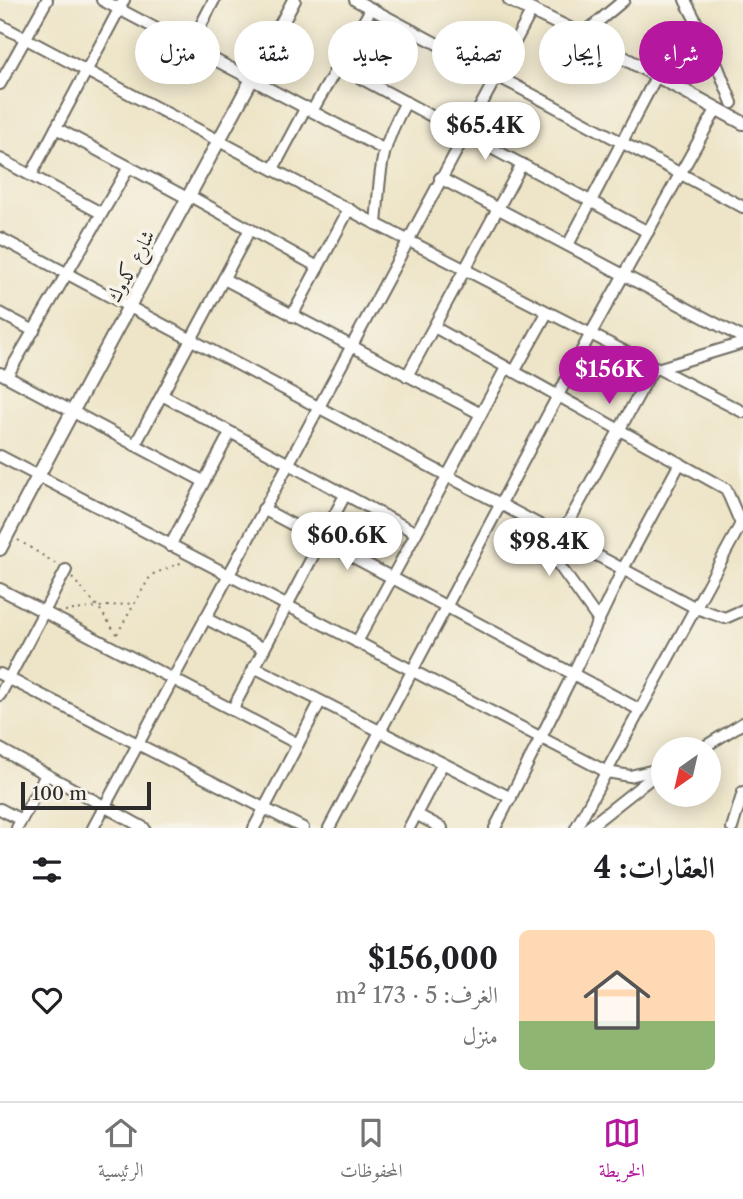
<!DOCTYPE html>
<html lang="ar">
<head>
<meta charset="utf-8">
<style>
	:root { --surface:#fff; --page:#f2f2f2; --text:#202124; --muted:#757577; --line:#e0e0e0; --accent:#b5179e }
	body { margin:0; font-family:"Libre Caslon Text",Amiri,serif; background:var(--page); color:var(--text); direction:rtl; height:100vh; display:flex; flex-direction:column; font-size:26px; white-space:nowrap }
	* { box-sizing:border-box; margin:0 }
	p { font-size:23px; color:var(--muted) }
	.icon { flex:none; width:38px; height:38px; fill:none; stroke:currentColor; stroke-width:2; stroke-linecap:round; stroke-linejoin:round }
	.map { position:relative; height:828px; overflow:hidden; direction:ltr }
	.details { display:flex; flex-direction:column; background:var(--surface); flex:1 }
	.details>* { flex:none }
	.banner { position:absolute; left:21px; top:21px; width:702px; height:63px; direction:rtl; display:flex; gap:14px }
	.needle { width:46px; rotate:214deg }
	.tools { position:absolute; left:651px; top:737px; display:grid; gap:14px }
	.tools a { display:grid; place-items:center; width:70px; height:70px; border-radius:50%; background:var(--surface); box-shadow:0 4px 18px #0003; font-size:35px }
	.scale { position:absolute; left:21px; bottom:18px; width:130px; box-sizing:border-box; padding-left:7px; border:4px solid #2b2b2b; border-top:0; font-size:19px; line-height:24px; white-space:nowrap; color:#2b2b2b; -webkit-text-stroke:5px #f7f3e8; paint-order:stroke }
	.price { position:absolute; translate:-50% -60px; padding:0 16px; border-radius:24px; background:#fff; color:#222; font-size:23px; line-height:46px; filter:drop-shadow(0 2px 4px #0008) }
	.price::after { content:''; position:absolute; left:50%; top:42px; width:21px; height:16px; margin-left:-10px; background:inherit; clip-path:polygon(0 0,100% 0,50% 100%) }
	.price.on { background:var(--accent); color:#fff }
	ul { padding:0; list-style:none }
	li { display:flex; align-items:center; gap:21px; height:175px; padding:0 28px }
	li+li { border-top:2px solid var(--line) }
	li span { display:grid; place-items:center; flex:none; width:196px; height:140px; border-radius:10px; color:#555 }
	li>.icon { margin-inline-start:auto }
	span .icon { width:84px; height:84px; fill:#fffc; stroke-width:1 }
	li b { font-size:30px }
	h2 { display:flex; justify-content:space-between; align-items:center; height:84px; padding:0 28px; font-size:30px }
	.pill { padding:0 24px; border-radius:32px; background:var(--surface); box-shadow:0 4px 18px #0003; font-size:24px; line-height:63px }
	.pill.on { background:var(--accent); color:#fff }
	.tabs { display:flex; justify-content:space-around; align-items:center; height:98px; border-top:2px solid var(--line); background:var(--surface); font-size:19px; color:var(--muted) }
	.tabs a { display:grid; justify-items:center; gap:4px }
	.tabs .on { color:var(--accent) }
	.map>svg:first-child { display:block }
	.lines { fill:none; stroke-linecap:round; stroke-linejoin:round }
	.minor-casing { stroke:#6f6c62; stroke-width:14 }
	.tertiary-casing { stroke:#6f6c62; stroke-width:16 }
	.path { stroke:#6f6c62; stroke-width:2; stroke-dasharray:2 5; stroke-linecap:butt }
	.minor { stroke:#fff; stroke-width:10 }
	.tertiary { stroke:#fff; stroke-width:12 }
	.labels { text-anchor:middle; dominant-baseline:central; stroke-width:7; stroke-linejoin:round; paint-order:stroke }
	.street-label { font-size:19px; fill:#2b2b2b; stroke:#f7f3e8 }
</style>
</head>
<body>
<div class="map">
<svg width="743" height="828" viewBox="0 0 743 828">
	<rect width="100%" height="100%" fill="#f7f3e8"/>
	<filter id="ink" filterUnits="userSpaceOnUse"><feTurbulence type="fractalNoise" baseFrequency=".0143" numOctaves="2"/><feDisplacementMap in="SourceGraphic" scale="14" xChannelSelector="R" yChannelSelector="G"/><feConvolveMatrix kernelMatrix="1 2 1 2 8 2 1 2 1" color-interpolation-filters="sRGB"/></filter>
	<filter id="wash" filterUnits="userSpaceOnUse"><feTurbulence type="fractalNoise" baseFrequency=".00686" numOctaves="4" result="noise"/><feDisplacementMap in="SourceGraphic" scale="28" xChannelSelector="R" yChannelSelector="G"/><feGaussianBlur stdDeviation="1.57" result="paint"/><feColorMatrix in="noise" values="0 0 0 0 0 0 0 0 0 0 0 0 0 0 0 0 0 1.4 0 .05"/><feComposite in="paint" operator="in"/></filter>
	<g filter="url(#wash)">
		<rect width="100%" height="100%" fill="#eee5c8"/>
	</g>
	<g filter="url(#ink)">
		<g class="lines">
			<g class="minor-casing">
				<g id="minor">
					<path d="M102,0l281,149"/>
					<path d="M355,0l388,207"/>
					<path d="M685,0l27,52 20,51"/>
					<path d="M0,25l376,199 367,188"/>
					<path d="M582,35l42,-35"/>
					<path d="M190,46l24,-46"/>
					<path d="M338,66l310,166"/>
					<path d="M0,84l47,-84"/>
					<path d="M312,111l59,-102"/>
					<path d="M56,128l133,71"/>
					<path d="M0,159l101,54"/>
					<path d="M273,169l33,-62"/>
					<path d="M31,175l93,-175"/>
					<path d="M440,178l303,160"/>
					<path d="M190,196l128,71"/>
					<path d="M376,224c5,-55 2,-71 30,-122"/>
					<path d="M0,238l696,370 29,10 18,-8"/>
					<path d="M568,245l88,-168"/>
					<path d="M224,279l257,135"/>
					<path d="M0,313l34,18"/>
					<path d="M292,316l57,-107"/>
					<path d="M434,327l292,162 15,35"/>
					<path d="M657,369l86,-26"/>
					<path d="M514,372l33,-59"/>
					<path d="M0,373l203,108"/>
					<path d="M7,376l122,-209"/>
					<path d="M407,376l115,-212"/>
					<path d="M162,395l254,138"/>
					<path d="M135,445l115,-216"/>
					<path d="M0,456l607,316 23,4 33,-8"/>
					<path d="M263,509l310,165 -78,154"/>
					<path d="M526,519l73,102"/>
					<path d="M561,536l93,-169"/>
					<path d="M170,546l60,-113"/>
					<path d="M0,589l298,155"/>
					<path d="M205,618l59,31"/>
					<path d="M357,642l149,-274"/>
					<path d="M254,667l257,131"/>
					<path d="M0,674l303,154"/>
					<path d="M0,695l66,-125"/>
					<path d="M232,710l113,-215"/>
					<path d="M640,710l-67,-36 50,-105 57,-106"/>
					<path d="M0,749l144,79"/>
					<path d="M701,749l42,-26"/>
					<path d="M0,809l21,11"/>
					<path d="M416,814l26,14"/>
					<path d="M17,828l29,-53"/>
					<path d="M93,828l438,-816"/>
					<path d="M254,828l66,-126"/>
					<path d="M329,828l261,-493 126,-225"/>
					<path d="M409,828l33,-63"/>
					<path d="M576,828l167,-308"/>
					<path d="M588,828l72,-57"/>
					<path d="M732,828l11,-36"/>
				</g>
			</g>
			<g class="tertiary-casing">
				<g id="tertiary">
					<path d="M510,0l72,35 161,88"/>
					<path d="M0,549c95,-184 197,-365 294,-549"/>
				</g>
			</g>
			<g class="path">
				<path d="M18,540l40,25"/>
				<path d="M72,578l27,30 18,27"/>
				<path d="M65,611l70,-8"/>
				<path d="M117,634l34,-59 32,-13"/>
			</g>
			<use href="#minor" class="minor"/>
			<use href="#tertiary" class="tertiary"/>
		</g>
	</g>
	<g class="labels">
		<g class="street-label">
			<text transform="translate(131 266) rotate(-62)">شارع كدوك</text>
		</g>
	</g>
</svg>
<div class="tools">
<a><svg class="needle" viewBox="-14 -14 28 28"><path d="M0-13l5 13h-10z" fill="#e53935"/><path d="M0 13l5-13h-10z" fill="#757577"/></svg></a>
</div>
<div class="scale">100 m</div>
<b class="price" style="left:485px;top:162px">$65.4K</b>
<b class="price on" style="left:609px;top:406px">$156K</b>
<b class="price" style="left:347px;top:572px">$60.6K</b>
<b class="price" style="left:549px;top:578px">$98.4K</b>
<div class="banner">
<a class="pill on">شراء</a>
<a class="pill">إيجار</a>
<a class="pill">تصفية</a>
<a class="pill">جديد</a>
<a class="pill">شقة</a>
<a class="pill">منزل</a>
</div>
</div>
<section class="details">
<h2>العقارات: 4<svg class="icon" aria-label="filters" viewBox="0 0 24 24"><path d="M4 7h16M4 17h16"/><circle cx="9" cy="7" r="2"/><circle cx="15" cy="17" r="2"/></svg></h2>
<ul>
<li><span style="background:linear-gradient(#ffd9b3 65%,#8fb573 0)"><svg class="icon" aria-label="home" viewBox="0 0 24 24"><path d="M3 11l9-7 9 7M6 9v11h12V9"/></svg></span><div><b>$156,000</b><p>الغرف: 5 · 173 m²</p><p>منزل</p></div><svg class="icon" aria-label="heart" viewBox="0 0 24 24"><path d="M12 20l-8-8c-3-5 5-10 8-4 3-6 11-1 8 4z"/></svg></li>
</ul>
</section>
<nav class="tabs">
<a class="on"><svg class="icon" aria-label="map" viewBox="0 0 24 24"><path d="M3 6l6-2 6 2 6-2v14l-6 2-6-2-6 2zM9 4v14M15 6v14"/></svg>الخريطة</a>
<a><svg class="icon" aria-label="saved" viewBox="0 0 24 24"><path d="M7 4h10v16l-5-4-5 4z"/></svg>المحفوظات</a>
<a><svg class="icon" aria-label="home" viewBox="0 0 24 24"><path d="M3 11l9-7 9 7M6 9v11h12V9"/></svg>الرئيسية</a>
</nav>
</body>
</html>
